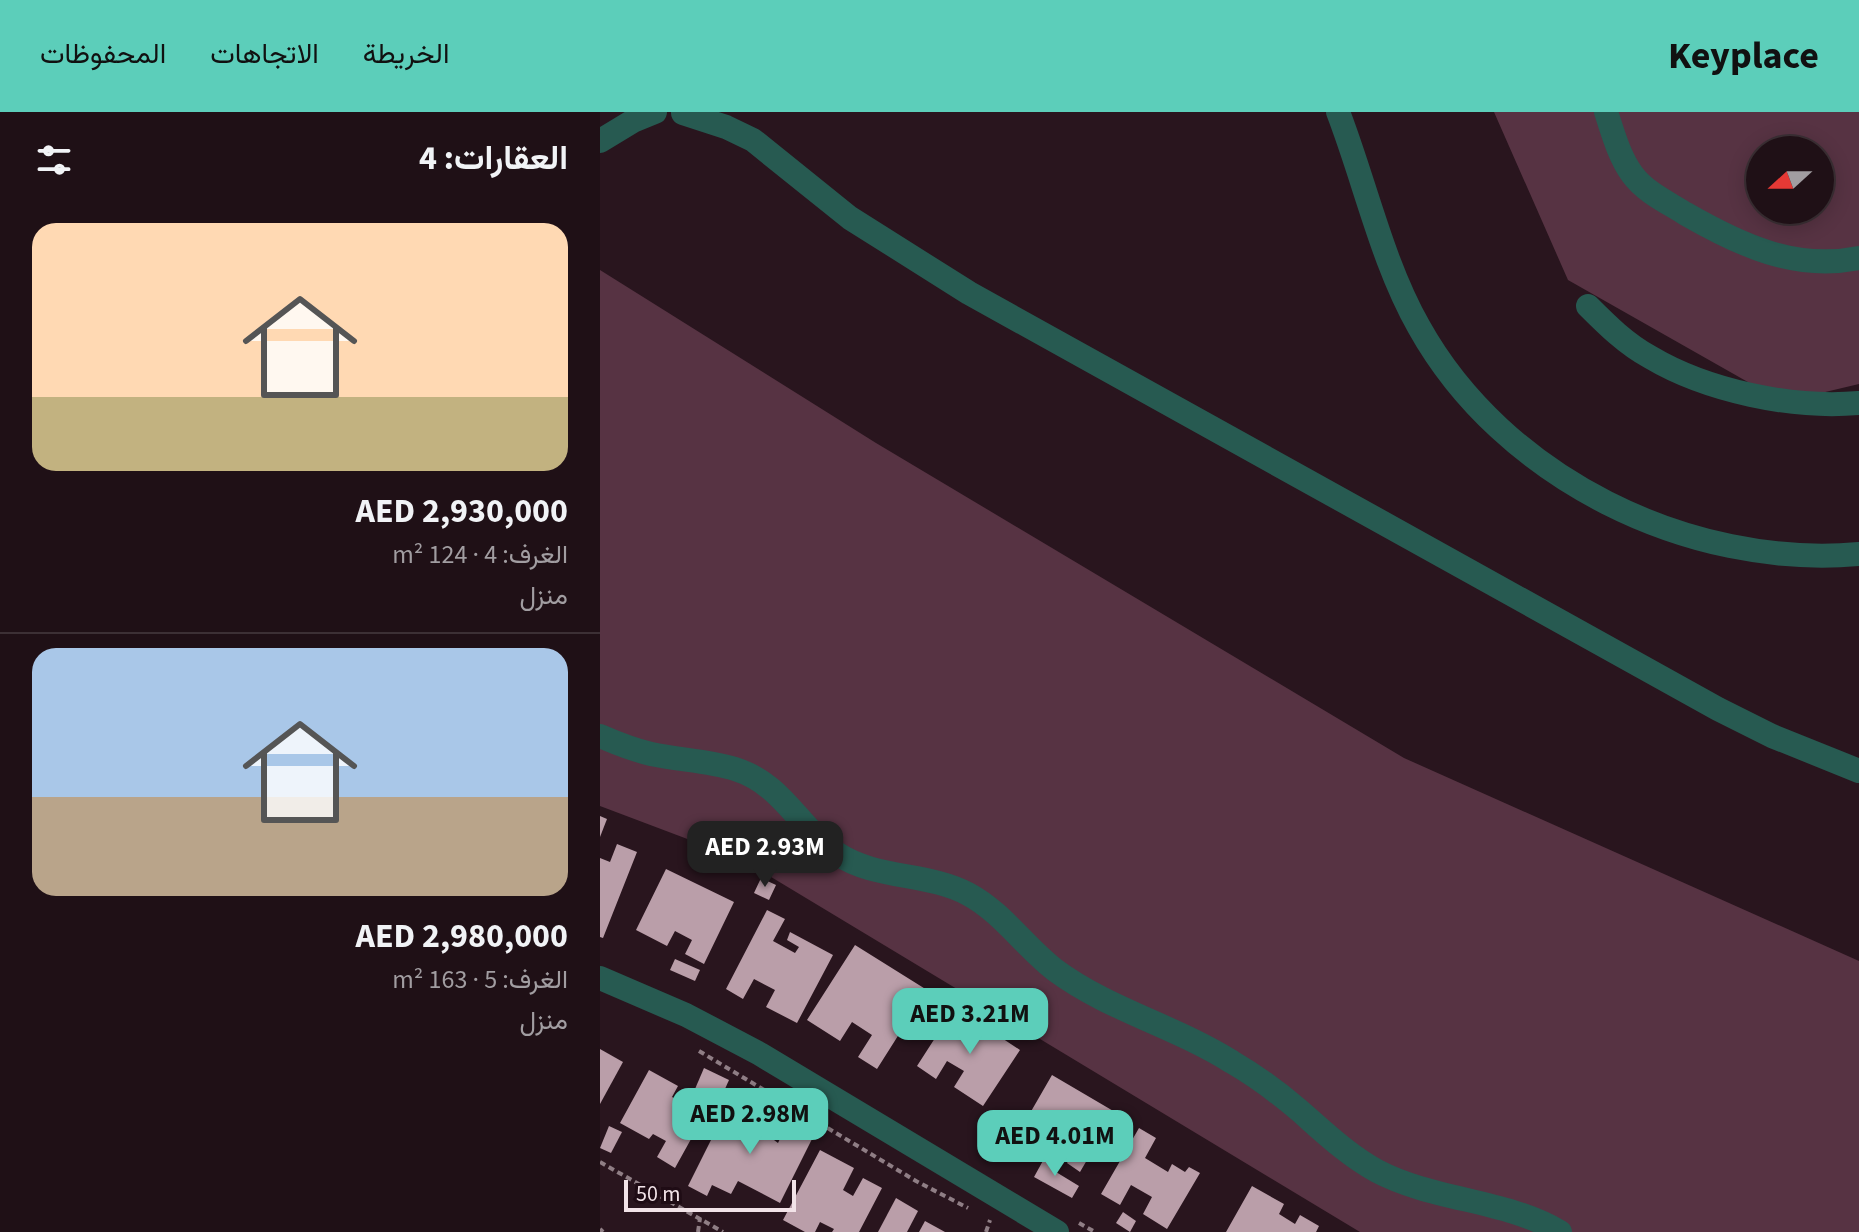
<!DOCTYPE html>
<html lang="ar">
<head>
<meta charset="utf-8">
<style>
	:root { --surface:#1f1016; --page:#27191f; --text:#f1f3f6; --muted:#a19da1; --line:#3c3035; --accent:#5cceba }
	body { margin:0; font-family:"Source Sans 3",Vazirmatn,sans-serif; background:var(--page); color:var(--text); direction:rtl; height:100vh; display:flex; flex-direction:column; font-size:30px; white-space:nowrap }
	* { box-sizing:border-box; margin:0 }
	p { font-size:26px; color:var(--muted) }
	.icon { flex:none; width:44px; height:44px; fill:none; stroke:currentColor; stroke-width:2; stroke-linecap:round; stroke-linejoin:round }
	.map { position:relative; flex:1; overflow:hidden; direction:ltr }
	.details { display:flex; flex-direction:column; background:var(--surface); width:600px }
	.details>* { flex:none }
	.needle { width:52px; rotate:249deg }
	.tools { position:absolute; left:1146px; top:24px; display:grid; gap:16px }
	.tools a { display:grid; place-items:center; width:88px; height:88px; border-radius:50%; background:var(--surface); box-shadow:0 4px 20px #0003,0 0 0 2px var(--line); font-size:40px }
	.scale { position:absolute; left:24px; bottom:20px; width:172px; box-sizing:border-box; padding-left:8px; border:4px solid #f2e3e8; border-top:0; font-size:22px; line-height:28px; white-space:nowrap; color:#f2e3e8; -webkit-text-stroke:6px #1f0c15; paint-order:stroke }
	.price { position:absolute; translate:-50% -68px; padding:0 18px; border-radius:16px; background:var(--accent); color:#111; font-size:26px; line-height:52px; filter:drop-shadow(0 2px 4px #0008) }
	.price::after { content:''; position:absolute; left:50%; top:48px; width:24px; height:18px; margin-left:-12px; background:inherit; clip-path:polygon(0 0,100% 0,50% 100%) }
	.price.current { background:#222; color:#fff }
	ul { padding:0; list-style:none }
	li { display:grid; align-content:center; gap:16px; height:424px; padding:0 32px }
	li+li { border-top:2px solid var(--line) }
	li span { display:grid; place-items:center; height:248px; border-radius:24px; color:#555 }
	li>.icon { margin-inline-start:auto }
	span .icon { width:144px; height:144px; fill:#fffc; stroke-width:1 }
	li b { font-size:34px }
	h2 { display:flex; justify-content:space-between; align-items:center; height:96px; padding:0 32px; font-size:34px }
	header { display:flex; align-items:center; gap:48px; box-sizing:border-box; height:112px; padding:0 40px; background:var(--accent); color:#111 }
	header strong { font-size:38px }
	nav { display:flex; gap:44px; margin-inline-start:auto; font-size:28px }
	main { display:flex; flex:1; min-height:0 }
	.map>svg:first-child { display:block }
	.green { fill:#573343; fill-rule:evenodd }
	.building { fill:#ba9ea9 }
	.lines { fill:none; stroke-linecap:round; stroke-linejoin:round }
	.path { stroke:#8f7e85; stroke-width:4; stroke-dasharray:6 4; stroke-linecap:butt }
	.minor { stroke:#275a51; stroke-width:24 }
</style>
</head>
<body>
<header>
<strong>Keyplace</strong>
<nav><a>الخريطة</a><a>الاتجاهات</a><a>المحفوظات</a></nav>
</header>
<main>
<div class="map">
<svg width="1259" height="1120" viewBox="0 0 1259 1120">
	<rect width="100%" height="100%" fill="#29151e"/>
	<g class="green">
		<path d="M894,0h365v272l-76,18 -215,-122zM1160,38h60v60h-60z"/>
		<path d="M0,158l276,173 528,315 455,203v271h-499l-617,-372 -143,-54z"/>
	</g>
	<g class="building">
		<path d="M0,704l7,3 -7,18z"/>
		<path d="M17,732l20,8 -34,86 -3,-1v-79l10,4z"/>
		<path d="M66,757l68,33 -30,62 -19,-10 7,-14 -17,-9 -8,15 -31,-16z"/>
		<path d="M161,766l15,7 -7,15 -15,-7z"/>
		<path d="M167,798l18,9 -12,22 22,12 4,-6 -12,-7 3,-8 43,23 -36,68 -31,-16 9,-17 -21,-11 -11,20 -17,-10z"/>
		<path d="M255,833l72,45 -50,79 -19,-12 14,-22 -20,-13 -12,19 -33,-21z"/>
		<path d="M75,847l25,11 -5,11 -25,-11z"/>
		<path d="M355,895l65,43 -37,56 -29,-19 10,-16 -17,-10 -11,18 -19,-13z"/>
		<path d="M0,937l23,13 -23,42z"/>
		<path d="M104,956l25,12 -9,20 -25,-11z"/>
		<path d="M49,958l29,16 -6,11 15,8 6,-11 18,9 -36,65 -18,-11 9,-16 -13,-7 -4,5 -29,-16z"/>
		<path d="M452,963l63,37 -35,60 -13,-9 10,-17 -20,-11 -9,16 -30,-17z"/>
		<path d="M144,983l20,10 -8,16 -8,-4 -10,21 12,6 8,-16 20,15 9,-19 26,13 -33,66 -42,-22 -7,13 -19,-9 -5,11 -19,-10 40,-80 8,4z"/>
		<path d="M9,1014l13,6 -11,21 -11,-5z"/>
		<path d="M539,1016l17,10 -11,20 23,14 4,-8 13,8 4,-5 11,6 -33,56 -24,-15 9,-17 -21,-12 -11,20 -19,-11z"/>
		<path d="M220,1038l34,18 -11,22 10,6 10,-18 19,10 -23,44h-27l2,-3 -14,-7 -5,10h-10l-22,-12z"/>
		<path d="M445,1045l15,8 -4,7 23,14 -7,12 -38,-21z"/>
		<path d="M652,1074l32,18 -5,10 16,10 5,-9 19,11 -3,6h-90z"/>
		<path d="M296,1086l22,13 -11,21h-29z"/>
		<path d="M523,1100l13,9 -6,11 -14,-9z"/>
		<path d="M325,1109l20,11h-26z"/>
	</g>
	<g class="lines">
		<g class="path">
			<path d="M99,939l217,130 52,27"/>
			<path d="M0,1050l123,70"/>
			<path d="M479,1111l16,9"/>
			<path d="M0,1117l3,3"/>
			<path d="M98,1120l2,-14"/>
			<path d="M386,1120l4,-12"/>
		</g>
		<g class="minor">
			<path d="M738,0c27,70 44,150 81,215 84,151 270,242 440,227"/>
			<path d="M1006,0c7,21 13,44 26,62 13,18 35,28 54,40 54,31 109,57 173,44"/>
			<path d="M83,1l43,14 27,13 97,78 119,75 749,416 54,27 87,35"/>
			<path d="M0,29l33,-20 22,-9"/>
			<path d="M988,194c19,19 38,38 62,51 57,34 143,52 209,46"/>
			<path d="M0,624c16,7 34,14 51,18 28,6 57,7 84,15 48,15 63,58 101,84 40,27 91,19 132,41 34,18 57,53 87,76 54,40 120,56 177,92 24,14 47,31 68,49 25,22 48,44 77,60 57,30 127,28 183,61"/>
			<path d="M0,866l86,37 74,39 297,178"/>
		</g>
	</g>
</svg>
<div class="tools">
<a><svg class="needle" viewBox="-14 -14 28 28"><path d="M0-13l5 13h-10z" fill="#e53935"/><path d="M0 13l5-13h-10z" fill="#a19da1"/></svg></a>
</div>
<div class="scale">50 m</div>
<b class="price current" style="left:165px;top:777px">AED 2.93M</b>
<b class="price" style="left:370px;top:944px">AED 3.21M</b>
<b class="price" style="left:150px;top:1044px">AED 2.98M</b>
<b class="price" style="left:455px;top:1066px">AED 4.01M</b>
</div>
<section class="details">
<h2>العقارات: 4<svg class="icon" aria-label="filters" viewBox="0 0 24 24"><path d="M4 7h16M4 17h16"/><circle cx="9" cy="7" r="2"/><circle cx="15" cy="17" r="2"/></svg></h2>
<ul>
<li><span style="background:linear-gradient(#ffd9b3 70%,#c2b280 0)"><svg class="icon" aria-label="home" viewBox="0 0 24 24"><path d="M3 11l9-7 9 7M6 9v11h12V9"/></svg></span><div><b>AED 2,930,000</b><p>الغرف: 4 · 124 m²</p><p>منزل</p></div></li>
<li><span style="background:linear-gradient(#a9c7e8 60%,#b9a48a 0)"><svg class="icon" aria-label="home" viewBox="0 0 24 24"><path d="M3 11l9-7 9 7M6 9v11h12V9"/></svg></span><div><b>AED 2,980,000</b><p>الغرف: 5 · 163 m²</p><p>منزل</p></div></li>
</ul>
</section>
</main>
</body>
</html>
